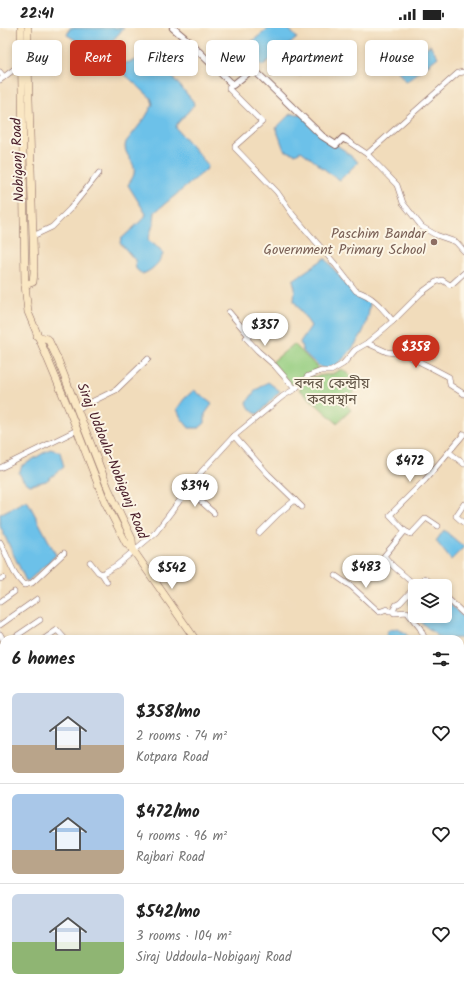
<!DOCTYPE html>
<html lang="en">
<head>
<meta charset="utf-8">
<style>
	:root { --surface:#fff; --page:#f6f6f6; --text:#222; --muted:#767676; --line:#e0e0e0; --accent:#c8321e }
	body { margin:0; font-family:Kalam,"Noto Sans Bengali",sans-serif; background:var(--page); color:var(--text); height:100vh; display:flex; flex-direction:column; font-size:15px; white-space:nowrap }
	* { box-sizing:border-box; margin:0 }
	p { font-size:13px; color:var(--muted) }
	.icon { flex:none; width:22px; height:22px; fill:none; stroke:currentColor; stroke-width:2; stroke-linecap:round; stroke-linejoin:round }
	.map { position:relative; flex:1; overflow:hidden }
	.drawer { position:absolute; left:0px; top:607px; width:464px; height:356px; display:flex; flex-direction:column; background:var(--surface); border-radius:12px 12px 0 0; box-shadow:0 2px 6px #0003 }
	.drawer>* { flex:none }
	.top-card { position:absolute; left:12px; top:12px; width:440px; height:36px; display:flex; gap:8px }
	.buttons { position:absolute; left:408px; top:551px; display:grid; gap:8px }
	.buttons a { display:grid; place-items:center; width:44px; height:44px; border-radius:6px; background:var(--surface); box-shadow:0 2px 6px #0003; font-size:20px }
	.price { position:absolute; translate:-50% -34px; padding:0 9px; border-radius:14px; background:#fff; color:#222; font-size:13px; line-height:26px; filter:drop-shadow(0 1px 2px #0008) }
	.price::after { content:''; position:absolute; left:50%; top:24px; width:12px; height:9px; margin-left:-6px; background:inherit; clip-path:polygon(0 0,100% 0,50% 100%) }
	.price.active { background:var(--accent); color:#fff }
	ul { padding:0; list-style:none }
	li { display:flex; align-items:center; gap:12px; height:100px; padding:0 12px }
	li+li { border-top:1px solid var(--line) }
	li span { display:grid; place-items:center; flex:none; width:112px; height:80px; border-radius:6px; color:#555 }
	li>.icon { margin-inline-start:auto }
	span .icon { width:48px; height:48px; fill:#fffc; stroke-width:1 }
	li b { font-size:17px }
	h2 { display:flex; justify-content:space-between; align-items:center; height:48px; padding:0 12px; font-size:17px }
	.tag { padding:0 14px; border-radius:6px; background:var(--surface); box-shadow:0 2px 6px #0003; font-size:14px; line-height:36px }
	.tag.active { background:var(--accent); color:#fff }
	.status { display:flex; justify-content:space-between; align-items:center; height:28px; padding:0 20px; background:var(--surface); direction:ltr }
	.status svg { height:11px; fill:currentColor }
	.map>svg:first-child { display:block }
	.green { fill:#96ce81; stroke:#707656 }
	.water { fill:#6cc1e9; stroke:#5b708a }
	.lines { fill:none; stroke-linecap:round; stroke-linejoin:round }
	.minor-casing { stroke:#84615d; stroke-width:6 }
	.tertiary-casing { stroke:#84615d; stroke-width:8 }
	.secondary-casing { stroke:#84615d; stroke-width:8 }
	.minor { stroke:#fff; stroke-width:5 }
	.tertiary { stroke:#fff; stroke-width:6 }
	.secondary { stroke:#fae7c3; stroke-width:7 }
	.education-dot { fill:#8d6e63; stroke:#fcf5e5; stroke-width:1.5 }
	.labels { text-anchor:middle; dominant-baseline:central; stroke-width:4; stroke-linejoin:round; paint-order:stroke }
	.street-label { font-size:14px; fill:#4a1f2b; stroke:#fcf5e5 }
	.education-label { font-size:14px; fill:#785e54; stroke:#fcf5e5; text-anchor:end }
	.park-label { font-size:14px; fill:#615445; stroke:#fcf5e5 }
</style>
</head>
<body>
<div class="status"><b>22:41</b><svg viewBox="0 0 49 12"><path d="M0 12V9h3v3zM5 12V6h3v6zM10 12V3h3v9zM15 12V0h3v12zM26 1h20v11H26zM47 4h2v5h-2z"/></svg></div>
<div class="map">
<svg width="464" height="963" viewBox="0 0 464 963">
	<rect width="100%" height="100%" fill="#fcf5e5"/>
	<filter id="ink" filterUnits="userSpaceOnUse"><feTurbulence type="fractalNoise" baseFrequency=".025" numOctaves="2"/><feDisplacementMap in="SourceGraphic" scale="8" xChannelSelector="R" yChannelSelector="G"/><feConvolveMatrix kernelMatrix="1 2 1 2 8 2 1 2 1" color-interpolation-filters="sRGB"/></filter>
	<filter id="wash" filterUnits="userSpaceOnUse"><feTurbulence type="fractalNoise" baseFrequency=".012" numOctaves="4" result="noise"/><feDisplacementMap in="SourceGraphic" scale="16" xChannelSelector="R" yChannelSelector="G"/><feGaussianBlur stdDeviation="0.9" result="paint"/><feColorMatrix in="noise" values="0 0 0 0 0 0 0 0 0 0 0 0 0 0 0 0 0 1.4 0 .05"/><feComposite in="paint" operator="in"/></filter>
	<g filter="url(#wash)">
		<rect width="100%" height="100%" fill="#f1dcbb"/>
		<g class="green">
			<path d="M294,316l25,25 -26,17 -21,-24z"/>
			<path d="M342,341l14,12 -4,15 -6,8 5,6 -14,13 -38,-34 12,-12 21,-3z"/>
		</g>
		<g class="water">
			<path d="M70,0h54l-23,25 -10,-4 -24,-14z"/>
			<path d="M269,0h19l9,10 -35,28 -12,-12 -5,-3 5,-8z"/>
			<path d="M430,17l8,12 -32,25 -7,-9 -2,-5z"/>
			<path d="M305,21l13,10 -18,17 -12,-13z"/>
			<path d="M147,28l10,3 36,42 1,4 -17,19 -1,4 32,37 -2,5 -51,42 -1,10 -6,18 12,9 3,5c-3,9 -13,18 -21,20l-6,-5 -1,-9 -15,-17 1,-4 23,-21 2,-4 -18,-29c2,-4 5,-7 6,-11 3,-13 -13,-20 -8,-32l19,-24 8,-14 -2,-6 -31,-28 2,-6 11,-3z"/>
			<path d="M290,86h12l23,24 19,12 14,12 -18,18c-14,-8 -26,-20 -39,-29l-6,3 -11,-4 -8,-22z"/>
			<path d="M325,230l27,34 18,9c-1,10 -2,19 -6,28 -4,11 -26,42 -40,40 -4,-1 -18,-14 -21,-18 -1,-3 -2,-6 -3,-9l11,-16 -17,-25 1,-13 -2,-8z"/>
			<path d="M268,354l12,9 -22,23c-6,-1 -10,-7 -11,-12l8,-11z"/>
			<path d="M194,362l18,14 -7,10v9l-6,5h-10l-8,-10 -4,-9 7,-10z"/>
			<path d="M50,421l10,3 4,15 -18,14 -16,4 -7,-5 -4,-7 3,-7z"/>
			<path d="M27,472l29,55 -28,26h-2l-26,-55v-12z"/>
			<path d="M444,502l20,17 -13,13 -15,-19z"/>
			<path d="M415,565v23h30v-17l19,19v20l-23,1 -30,-25 -2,-11 1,-6z"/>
			<path d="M397,601l7,3 6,7h-22l-2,-4 3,-5z"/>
		</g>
	</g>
	<g filter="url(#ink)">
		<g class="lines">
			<g class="minor-casing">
				<g id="minor">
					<path d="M0,44l4,5"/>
					<path d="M0,52l21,-16h2"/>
					<path d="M233,57l-4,2v2l33,33 -27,24v2l42,44 16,23 42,49 21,27c17,5 26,17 37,30"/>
					<path d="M346,112l21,14 30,31 6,18 19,24 14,8 20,7 8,9"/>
					<path d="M367,126l91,-81 6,-1"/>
					<path d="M33,208l19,-9 18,-18 29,-36"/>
					<path d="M229,284l20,24 -3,2 12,13 17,15 20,23"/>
					<path d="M367,315l20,9 17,2 28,14 17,9 1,8 14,9"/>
					<path d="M77,381l39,-19 32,-31"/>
					<path d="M234,408l34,38 34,33"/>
					<path d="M449,424l15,12"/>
					<path d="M0,440l77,-38"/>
					<path d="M188,462l26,23"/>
					<path d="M464,476l-8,12 8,7"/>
					<path d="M405,503l-15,-16 35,-35 39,-46"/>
					<path d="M259,505l19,-19 17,-14"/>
					<path d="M0,514c8,14 12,32 24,43l8,-2 32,-30"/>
					<path d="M90,534l8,10 4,2 15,-9 39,-33 46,-61 32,-35 49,-40 12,-7 13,-13 13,-5h10l12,-7 12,-14 12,-7 26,-22 28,-28 15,-11 6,-2 8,5 2,-1 12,-11"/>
					<path d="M102,546l5,8"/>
					<path d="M336,548l16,11 27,25 8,-3 2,2h4"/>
					<path d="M0,551l3,-1"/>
					<path d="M417,557l8,-7 10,8"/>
					<path d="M416,558l-23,-20 -9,-10 21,-25 6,3 15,-16 12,8"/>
					<path d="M415,559l-15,16 -4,2 -3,6 1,2 13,-1 13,16 5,11"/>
					<path d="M445,568l19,18"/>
					<path d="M0,574l14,-10"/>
					<path d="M0,597l37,-26"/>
					<path d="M0,606l4,7"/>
					<path d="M12,611l28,-19"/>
					<path d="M44,611l13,-9 8,9"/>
					<path d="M0,619l4,-3"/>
					<path d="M0,640l4,-2"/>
					<path d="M460,662l4,-3"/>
					<path d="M0,663l4,-3"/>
					<path d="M0,680l4,-3"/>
					<path d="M0,728l4,-2"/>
					<path d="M0,756l4,-3"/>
					<path d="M0,809l4,-2"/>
					<path d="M460,833l4,5"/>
					<path d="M0,877l4,-3"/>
					<path d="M0,932l4,6"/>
					<path d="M460,942l4,3"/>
					<path d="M17,959l2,4"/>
					<path d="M45,963l5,-4"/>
					<path d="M83,963l5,-4"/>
					<path d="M119,963l5,-4"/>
					<path d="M189,963l5,-4"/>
					<path d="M249,963l5,-4"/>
				</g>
			</g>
			<g class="tertiary-casing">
				<g id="tertiary">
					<path d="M173,0l13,11 47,46 20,-16 69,67 14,9 7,-7 3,2"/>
					<path d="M460,905l4,-1"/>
					<path d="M402,963l4,-4"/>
				</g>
			</g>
			<g class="secondary-casing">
				<g id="secondary">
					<path d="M21,0l4,257 3,27 42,100 35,90 21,41 7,7 62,89"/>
					<path d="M25,257l8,-3 1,-10 -6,-208v-36"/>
					<path d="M37,308l11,3 10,21 50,128 24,51 1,11"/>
					<path d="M342,963l1,-4"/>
				</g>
			</g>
			<use href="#minor" class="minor"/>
			<use href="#tertiary" class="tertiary"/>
			<use href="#secondary" class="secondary"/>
		</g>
	</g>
	<circle class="education-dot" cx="434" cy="214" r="4"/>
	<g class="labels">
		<g class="street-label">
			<text transform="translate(18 132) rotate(-92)">Nobiganj Road</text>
			<text transform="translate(112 433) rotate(68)">Siraj Uddoula-Nobiganj Road</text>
		</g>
		<g class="education-label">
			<text x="426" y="206">Paschim Bandar<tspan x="426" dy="16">Government Primary School</tspan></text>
		</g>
		<g class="park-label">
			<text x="332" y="356">বন্দর কেন্দ্রীয়<tspan x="332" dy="16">কবরস্থান</tspan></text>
		</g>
	</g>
</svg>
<div class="buttons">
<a><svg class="icon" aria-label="layers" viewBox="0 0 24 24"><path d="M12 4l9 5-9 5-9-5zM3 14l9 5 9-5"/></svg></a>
</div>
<b class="price" style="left:265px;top:319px">$357</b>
<b class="price active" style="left:416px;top:341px">$358</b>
<b class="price" style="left:410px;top:455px">$472</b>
<b class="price" style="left:195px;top:480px">$394</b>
<b class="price" style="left:366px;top:561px">$483</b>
<b class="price" style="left:172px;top:562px">$542</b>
<div class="top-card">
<a class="tag">Buy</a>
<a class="tag active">Rent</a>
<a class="tag">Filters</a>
<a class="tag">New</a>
<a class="tag">Apartment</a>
<a class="tag">House</a>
</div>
<section class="drawer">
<h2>6 homes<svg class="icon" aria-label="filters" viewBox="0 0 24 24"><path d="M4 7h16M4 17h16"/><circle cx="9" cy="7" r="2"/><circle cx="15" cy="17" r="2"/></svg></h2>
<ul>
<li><span style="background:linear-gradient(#c9d6e8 65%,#b9a48a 0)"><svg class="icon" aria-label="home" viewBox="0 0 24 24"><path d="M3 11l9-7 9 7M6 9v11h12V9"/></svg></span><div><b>$358/mo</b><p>2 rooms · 74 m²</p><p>Kotpara Road</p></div><svg class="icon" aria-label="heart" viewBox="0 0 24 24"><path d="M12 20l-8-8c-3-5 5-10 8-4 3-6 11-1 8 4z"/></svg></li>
<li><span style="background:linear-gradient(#a9c7e8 70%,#b9a48a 0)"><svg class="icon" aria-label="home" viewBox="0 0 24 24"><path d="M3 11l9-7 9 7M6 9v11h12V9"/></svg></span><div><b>$472/mo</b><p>4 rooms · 96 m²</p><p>Rajbari Road</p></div><svg class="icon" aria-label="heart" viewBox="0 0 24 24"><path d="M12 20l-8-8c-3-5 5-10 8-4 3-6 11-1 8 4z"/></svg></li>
<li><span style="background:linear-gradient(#c9d6e8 60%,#8fb573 0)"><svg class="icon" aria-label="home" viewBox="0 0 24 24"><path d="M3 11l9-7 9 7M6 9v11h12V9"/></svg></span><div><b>$542/mo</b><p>3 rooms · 104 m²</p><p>Siraj Uddoula-Nobiganj Road</p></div><svg class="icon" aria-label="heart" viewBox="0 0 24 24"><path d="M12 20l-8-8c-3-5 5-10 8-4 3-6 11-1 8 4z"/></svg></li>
</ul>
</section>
</div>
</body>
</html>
